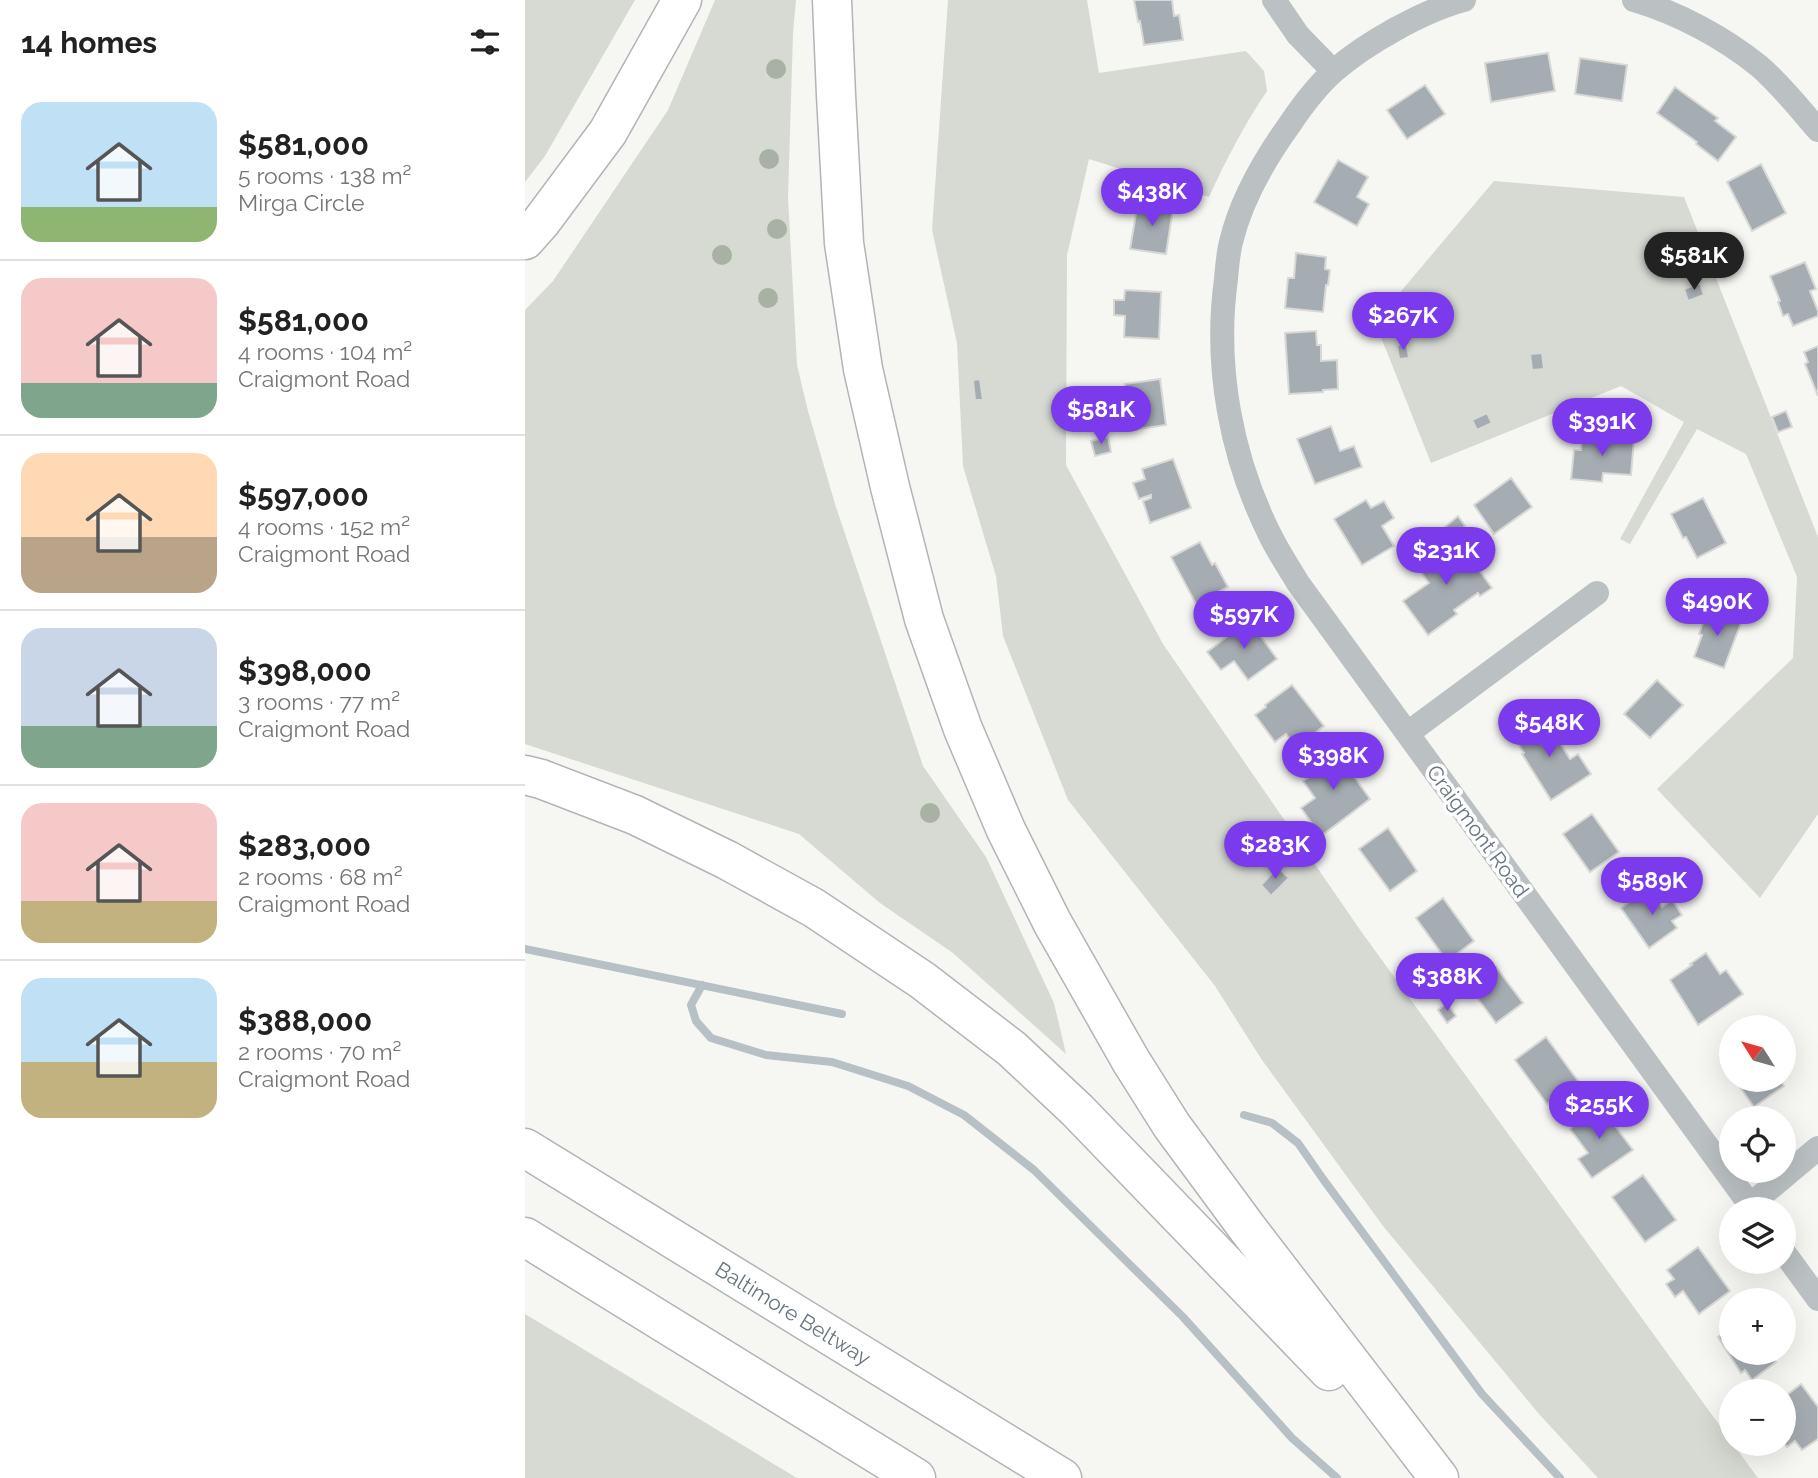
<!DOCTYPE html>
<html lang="en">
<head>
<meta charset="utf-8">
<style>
	:root { --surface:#fff; --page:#f6f6f6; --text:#222; --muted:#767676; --line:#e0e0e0; --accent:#7c3aed }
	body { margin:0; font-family:Raleway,sans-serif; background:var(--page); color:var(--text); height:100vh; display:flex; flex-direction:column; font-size:26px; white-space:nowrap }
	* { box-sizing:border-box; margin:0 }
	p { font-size:23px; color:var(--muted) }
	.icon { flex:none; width:38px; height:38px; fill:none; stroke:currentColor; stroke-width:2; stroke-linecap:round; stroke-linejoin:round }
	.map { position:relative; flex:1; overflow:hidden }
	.drawer { display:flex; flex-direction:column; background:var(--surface); width:525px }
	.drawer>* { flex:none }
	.needle { width:46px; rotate:307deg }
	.buttons { position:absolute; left:1194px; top:1015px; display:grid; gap:14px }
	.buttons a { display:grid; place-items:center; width:77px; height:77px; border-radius:50%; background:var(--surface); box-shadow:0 7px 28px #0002; font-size:35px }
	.price { position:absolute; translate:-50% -60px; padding:0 16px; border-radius:24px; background:var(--accent); color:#fff; font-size:23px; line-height:46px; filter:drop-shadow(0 2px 4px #0008) }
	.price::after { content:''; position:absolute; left:50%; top:42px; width:21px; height:16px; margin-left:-10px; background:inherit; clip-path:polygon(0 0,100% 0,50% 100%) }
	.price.on { background:#222; color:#fff }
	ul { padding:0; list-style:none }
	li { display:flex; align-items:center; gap:21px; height:175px; padding:0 21px }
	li+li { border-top:2px solid var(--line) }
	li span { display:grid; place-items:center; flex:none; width:196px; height:140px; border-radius:21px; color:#555 }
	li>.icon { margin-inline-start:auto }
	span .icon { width:84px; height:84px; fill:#fffc; stroke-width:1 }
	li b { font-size:30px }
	h2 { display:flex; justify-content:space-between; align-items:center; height:84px; padding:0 21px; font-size:30px }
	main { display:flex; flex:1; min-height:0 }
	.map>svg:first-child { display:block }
	.green { fill:#d6dad3 }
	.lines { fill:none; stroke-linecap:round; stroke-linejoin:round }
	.stream { stroke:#b7c1c5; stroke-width:8 }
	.building { fill:#a6adb2; stroke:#d8d8d6; stroke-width:2 }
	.highway-casing { stroke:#b1b5b8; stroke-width:41 }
	.street { stroke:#bbc0c3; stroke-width:24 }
	.highway { stroke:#fff; stroke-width:38 }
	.tree { fill:#a9b1a5 }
	.labels { text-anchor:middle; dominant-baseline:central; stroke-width:7; stroke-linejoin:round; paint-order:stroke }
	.street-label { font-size:21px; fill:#687681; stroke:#fff }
</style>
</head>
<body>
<main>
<section class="drawer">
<h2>14 homes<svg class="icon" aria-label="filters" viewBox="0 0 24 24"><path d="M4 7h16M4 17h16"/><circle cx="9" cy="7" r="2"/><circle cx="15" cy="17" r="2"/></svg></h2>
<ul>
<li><span style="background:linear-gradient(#bfe0f5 75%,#8fb573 0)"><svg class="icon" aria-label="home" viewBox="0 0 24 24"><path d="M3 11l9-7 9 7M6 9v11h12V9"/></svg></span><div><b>$581,000</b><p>5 rooms · 138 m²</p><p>Mirga Circle</p></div></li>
<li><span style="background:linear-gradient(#f6c9c9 75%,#7fa58c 0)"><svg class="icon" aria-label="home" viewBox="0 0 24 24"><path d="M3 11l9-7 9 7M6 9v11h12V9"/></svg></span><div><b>$581,000</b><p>4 rooms · 104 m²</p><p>Craigmont Road</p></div></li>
<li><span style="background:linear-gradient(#ffd9b3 60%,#b9a48a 0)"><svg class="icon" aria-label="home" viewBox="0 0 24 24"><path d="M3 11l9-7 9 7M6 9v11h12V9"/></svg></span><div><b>$597,000</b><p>4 rooms · 152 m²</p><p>Craigmont Road</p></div></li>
<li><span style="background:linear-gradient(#c9d6e8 70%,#7fa58c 0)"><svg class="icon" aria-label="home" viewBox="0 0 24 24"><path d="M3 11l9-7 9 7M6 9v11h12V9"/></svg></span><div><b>$398,000</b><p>3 rooms · 77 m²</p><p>Craigmont Road</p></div></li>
<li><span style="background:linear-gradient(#f6c9c9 70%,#c2b280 0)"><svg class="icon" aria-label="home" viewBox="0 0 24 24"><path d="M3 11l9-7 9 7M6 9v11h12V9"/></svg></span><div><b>$283,000</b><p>2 rooms · 68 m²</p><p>Craigmont Road</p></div></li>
<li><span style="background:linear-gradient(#bfe0f5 60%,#c2b280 0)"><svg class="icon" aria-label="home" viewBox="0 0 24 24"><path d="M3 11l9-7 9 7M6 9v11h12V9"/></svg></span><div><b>$388,000</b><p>2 rooms · 70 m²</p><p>Craigmont Road</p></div></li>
</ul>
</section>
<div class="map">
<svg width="1293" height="1478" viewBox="0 0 1293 1478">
	<rect width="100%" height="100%" fill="#f6f6f3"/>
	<g class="green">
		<path d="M0,0h110l-90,156 -20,26z"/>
		<path d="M190,0h81l-3,33 -5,164 9,168 11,46 27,93 88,262 63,91 68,146 12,51 -113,-101 -73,-50 -81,-69 -274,-90v-434l28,-29 115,-171z"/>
		<path d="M423,0h139l12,73 147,-22 18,20 3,20c-23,34 -41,69 -58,106l-120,-38 -22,96 -1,210 97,179 200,290 368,507v3h2l25,34h-160l-59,-64 -156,-188 -121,-166 -47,-74 -147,-186 -65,-164 -7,-60 -33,-110 -6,-123 -25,-113z"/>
		<path d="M969,181l190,16 134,340v277l-58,84 -103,-109 136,-131 4,-81 -51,-123 -49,-25 -67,115 -10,-5 64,-117 -63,-36 -190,77 -56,-141z"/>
		<path d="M0,1314l272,164h-272z"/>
	</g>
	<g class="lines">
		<g class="stream">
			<path d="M0,949l317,65"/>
			<path d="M177,985l-11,20 5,16 15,17 55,17 66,7 76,24 56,29 70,55 149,147 109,121 45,40"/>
			<path d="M719,1115l28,8 26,20 25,36 159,215 78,84"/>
		</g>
	</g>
	<g class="building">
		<path d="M609,0h38l2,16 5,-1 4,25 -39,5 -4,-24 -2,1z"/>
		<path d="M1023,53l7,38 -64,11 -6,-39z"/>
		<path d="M1055,58l47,7 -5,36 -47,-7z"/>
		<path d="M900,85l20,29 -38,25 -20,-29z"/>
		<path d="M1150,87l43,31 -3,3 21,16 -18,24 -22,-17 1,-2 -40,-29z"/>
		<path d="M813,160l30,17 -11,20 12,7 -12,22 -43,-24z"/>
		<path d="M1236,164l25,49 -34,18 -25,-49z"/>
		<path d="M613,202l35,6 -7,46 -36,-5z"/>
		<path d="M771,253l30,4 -1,12 5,1 -2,15h-2l-3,27 -38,-4 3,-30h6z"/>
		<path d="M1280,262l11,27 -6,2 8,20v5l-25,10 -5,-12 -5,2 -5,-14 2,-1 -10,-25z"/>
		<path d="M1175,283l4,12 -16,6 -4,-12z"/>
		<path d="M600,290l36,2 -2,47 -35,-2 1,-21 -11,-1v-15h10z"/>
		<path d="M791,331l1,14h4v16l16,-1 1,29 -15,1v2l-34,2 -4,-61z"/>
		<path d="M882,344l2,14 -10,1 -2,-14z"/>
		<path d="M1293,346v50l-13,-32 3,-2 -4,-10z"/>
		<path d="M1017,353l2,16 -12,1 -2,-16z"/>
		<path d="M455,379l3,21h-8l-2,-20z"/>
		<path d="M635,379l6,46 -35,5 -3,-22 -11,1 -2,-15 11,-1 -1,-9z"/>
		<path d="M1261,411l6,16 -14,5 -6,-15z"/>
		<path d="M962,413l5,10 -15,7 -5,-10z"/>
		<path d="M806,426l9,25 14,-5 8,21 -47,17 -18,-45z"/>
		<path d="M1057,435l52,4 -3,36 -28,-2 -1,9 -31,-3 3,-29h7z"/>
		<path d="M583,437l3,15 -16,4 -4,-15z"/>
		<path d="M648,459l18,49 -41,15 -7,-22 8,-3v-3l-12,4 -6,-16 12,-4 -3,-10z"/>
		<path d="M986,478l21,29 -38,27 -20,-29z"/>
		<path d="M1178,498l23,45 -29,15 -11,-21 -3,1 -12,-24z"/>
		<path d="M841,500l5,8 13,-7 10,17 -12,8 12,20 -32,19 -28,-46z"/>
		<path d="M933,516l7,10 -14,11 -7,-9z"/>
		<path d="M935,538l13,19 -2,2 21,29 -12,8 -2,-3 -24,17 3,4 -29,21 -25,-34 26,-18 -10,-14z"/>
		<path d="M675,542l12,23 3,-2 13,24 -32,17 -25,-47z"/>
		<path d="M1184,608l33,12 -18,48 -30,-11 8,-22 -3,-1z"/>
		<path d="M724,620l28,39 -29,21 -14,-19 -13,9 -14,-18z"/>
		<path d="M1132,680l26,25 -33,33 -26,-24z"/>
		<path d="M767,685l32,41 -28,21 -10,-13 -11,8 -20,-27 11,-8 -1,-2z"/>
		<path d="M1011,715l15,23 4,-3 15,24 8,-5 13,20 -40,26 -29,-46 2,-1 -13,-21z"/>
		<path d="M812,747l19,26 -3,2 17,24 -49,37 -20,-28 14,-10 -12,-17 15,-10 -5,-6z"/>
		<path d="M1067,814l27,38 -29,20 -27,-38z"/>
		<path d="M863,828l29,43 -27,20 -31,-42z"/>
		<path d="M753,867l11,11 -18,18 -10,-11z"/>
		<path d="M1124,888l13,19 10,-7 10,15 -10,6 5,7 -28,20 -28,-40z"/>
		<path d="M918,898l31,43 -27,20 -31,-43z"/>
		<path d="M1181,953l14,21 6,-4 17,24 -45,31 -28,-45 22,-15 -2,-1z"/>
		<path d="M971,967l27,36 -27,20 -27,-36z"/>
		<path d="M922,1003l9,13 -9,7 -9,-13z"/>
		<path d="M1021,1037l32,44 -31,23 -32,-44z"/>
		<path d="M1215,1080h40l4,6 -30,21 -17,-24z"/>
		<path d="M1075,1106l33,44 -41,28 -14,-19 10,-6 -18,-24 3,-3 -7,-10 8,-6 7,10z"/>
		<path d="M1118,1175l33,45 -31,22 -33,-45z"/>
		<path d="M1173,1247l32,44 -31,23 -16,-23 -8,6 -9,-13 8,-5 -7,-9z"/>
		<path d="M1206,1328v25h38l7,9 -24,18 -7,-10 -4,3 -23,-36z"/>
		<path d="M1276,1384l17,23v32l-16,11 -7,-9 -8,6 -4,-5v-11l3,-2 -3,-4v-27z"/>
	</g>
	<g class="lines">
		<g class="highway-casing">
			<g id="highway">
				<path d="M307,0l4,95 8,148 19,126 27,118 34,132 39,110 43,101 46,92 79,139 41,65 76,103 191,249"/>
				<path d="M0,240l16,-18 67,-90 74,-132"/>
				<path d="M0,775l16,4 94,36 92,45 87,48 108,72 90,69 65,61 252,261"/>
				<path id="s1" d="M0,1148l537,330"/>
				<path d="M0,1237l391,241"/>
			</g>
		</g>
		<g class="street">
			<path d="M749,0l24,35 35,36"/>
			<path d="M939,0c-41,11 -98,43 -130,71 -17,15 -32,35 -44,53 -26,36 -49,76 -59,118 -3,12 -4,25 -5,37 -12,88 5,179 45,258 8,16 18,31 27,46l455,626"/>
			<path d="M1109,0c44,13 89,37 125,66 22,19 40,42 59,64"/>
			<path d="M883,733l189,-140"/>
			<path d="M1225,1205l68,-57"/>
			<path d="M1258,1251l35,48"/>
		</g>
		<use href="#highway" class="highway"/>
	</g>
	<g class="tree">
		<circle cx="251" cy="69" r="10"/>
		<circle cx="244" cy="159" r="10"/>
		<circle cx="252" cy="229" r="10"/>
		<circle cx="197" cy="255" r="10"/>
		<circle cx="243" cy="298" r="10"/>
		<circle cx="405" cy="813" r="10"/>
	</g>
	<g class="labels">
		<g class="street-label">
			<text transform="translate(953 831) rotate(54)">Craigmont Road</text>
			<text stroke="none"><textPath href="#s1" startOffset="315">Baltimore Beltway</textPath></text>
		</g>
	</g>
</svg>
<div class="buttons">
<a><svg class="needle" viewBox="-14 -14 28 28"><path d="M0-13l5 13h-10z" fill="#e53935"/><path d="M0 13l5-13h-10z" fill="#767676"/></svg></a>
<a><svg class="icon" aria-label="locate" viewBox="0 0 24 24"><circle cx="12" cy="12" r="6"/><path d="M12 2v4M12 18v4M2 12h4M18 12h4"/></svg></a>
<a><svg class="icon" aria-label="layers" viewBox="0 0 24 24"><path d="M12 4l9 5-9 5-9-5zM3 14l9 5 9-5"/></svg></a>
<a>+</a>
<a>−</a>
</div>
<b class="price" style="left:627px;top:228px">$438K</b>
<b class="price on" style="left:1169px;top:292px">$581K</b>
<b class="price" style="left:878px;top:352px">$267K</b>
<b class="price" style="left:576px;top:446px">$581K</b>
<b class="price" style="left:1077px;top:458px">$391K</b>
<b class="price" style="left:921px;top:587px">$231K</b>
<b class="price" style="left:1192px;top:638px">$490K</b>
<b class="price" style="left:719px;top:651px">$597K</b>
<b class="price" style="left:1024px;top:759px">$548K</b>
<b class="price" style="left:808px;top:792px">$398K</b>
<b class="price" style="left:750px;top:881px">$283K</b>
<b class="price" style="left:1127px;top:917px">$589K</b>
<b class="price" style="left:922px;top:1013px">$388K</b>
<b class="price" style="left:1074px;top:1141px">$255K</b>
</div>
</main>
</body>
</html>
